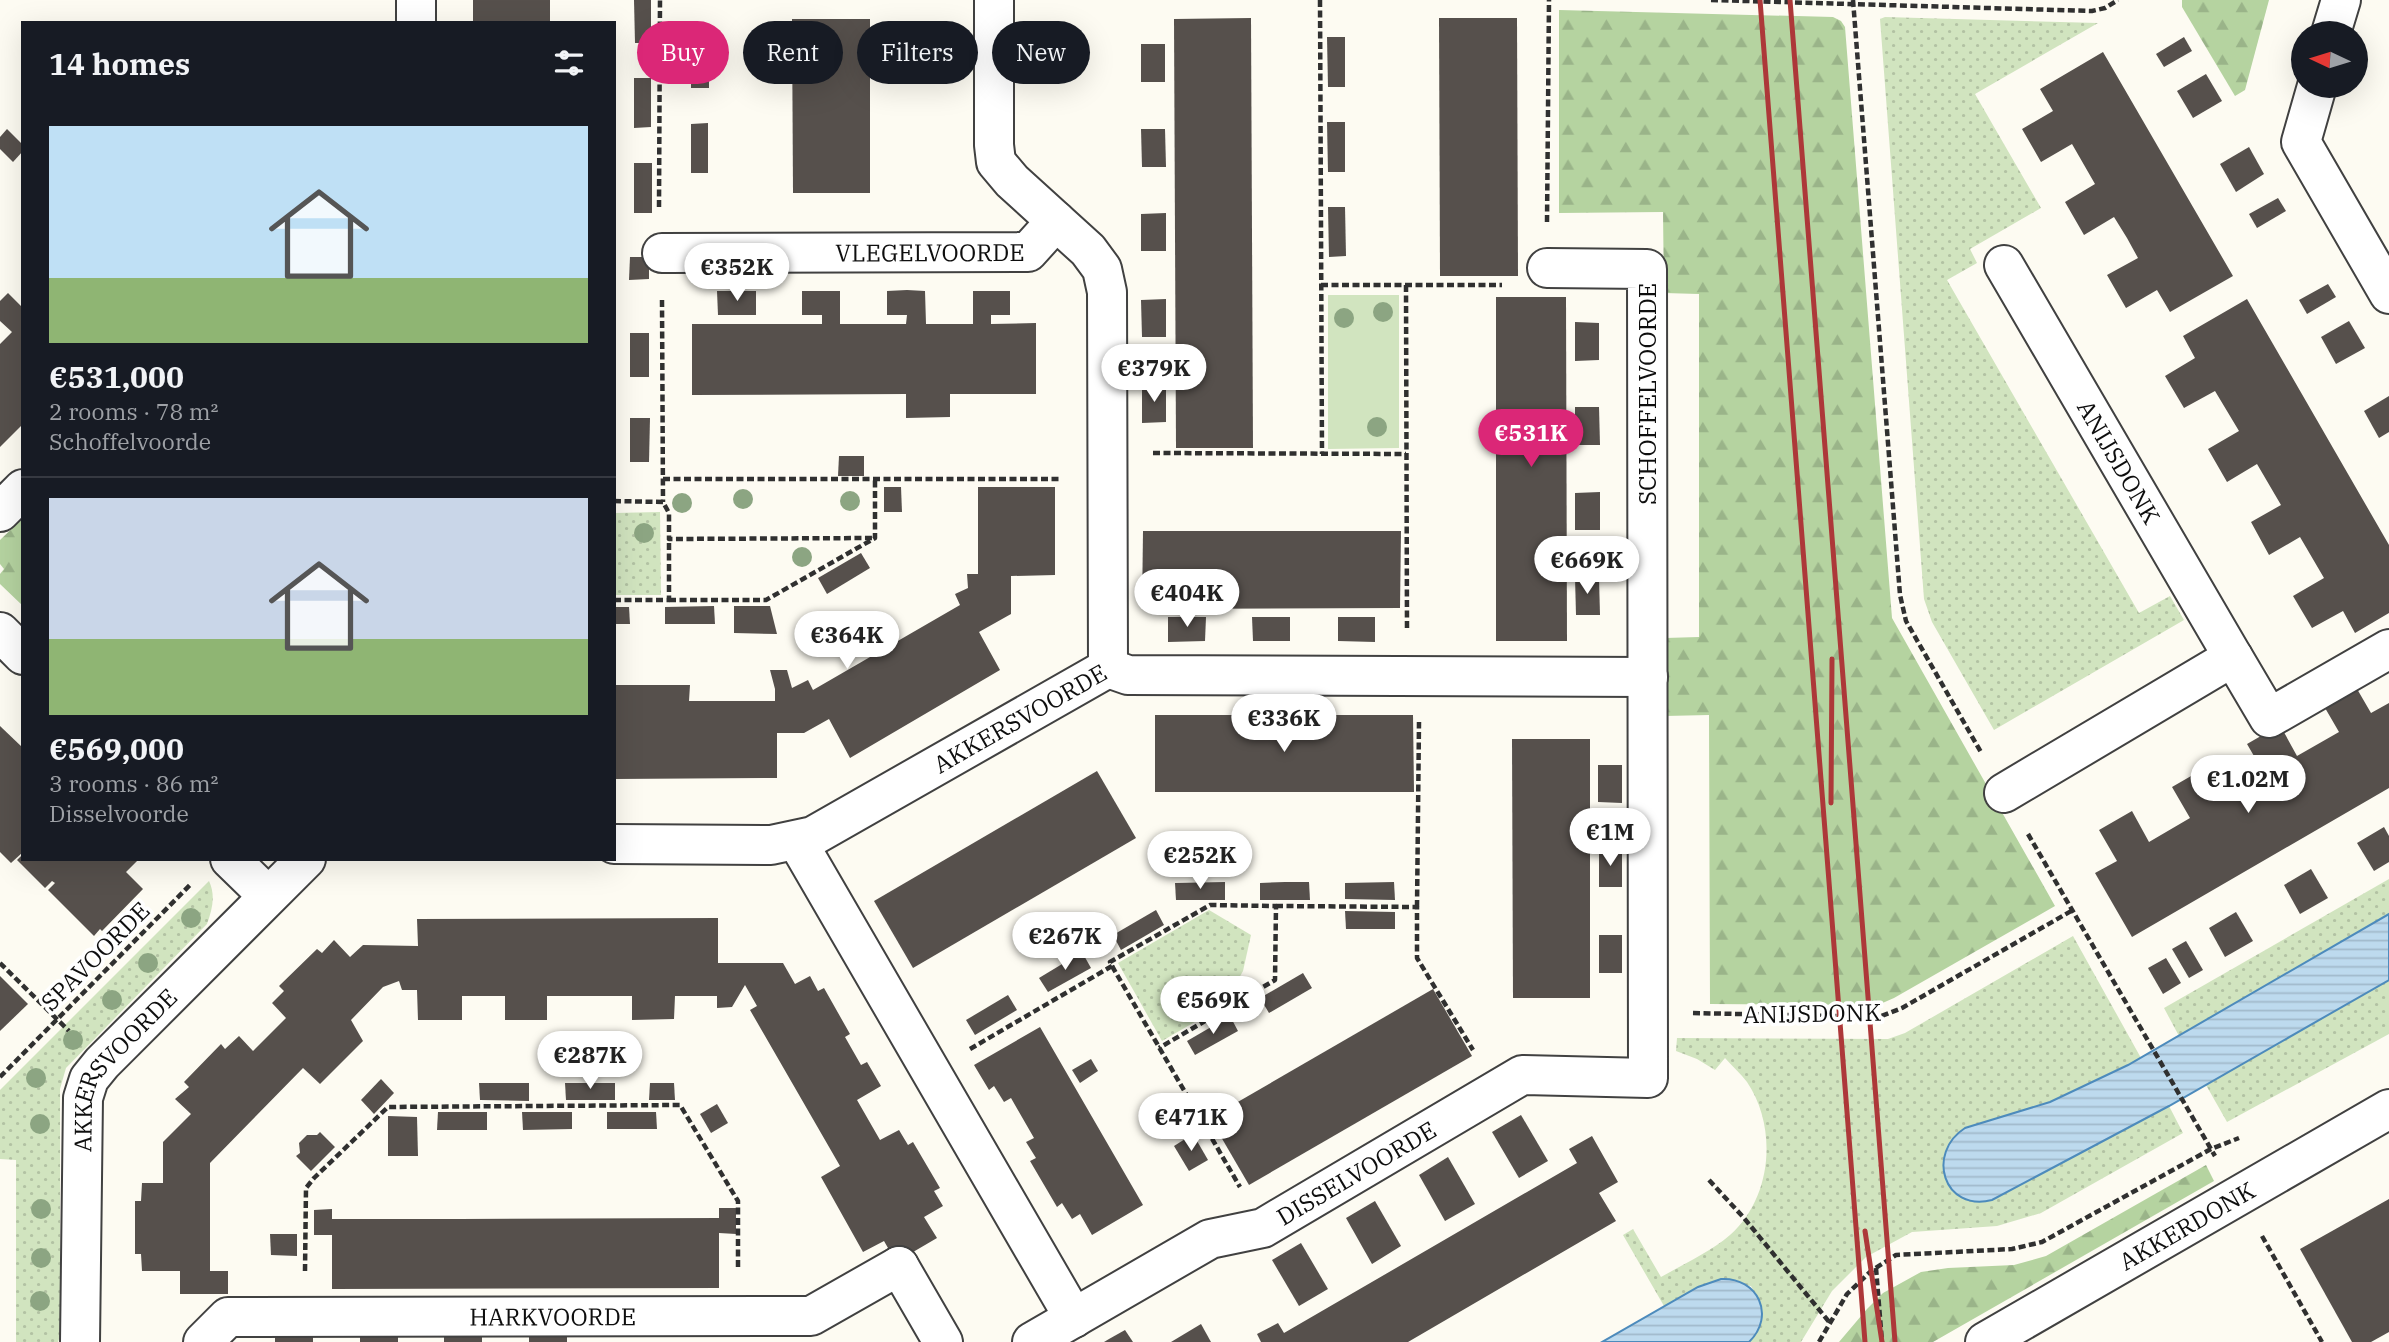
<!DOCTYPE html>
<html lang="en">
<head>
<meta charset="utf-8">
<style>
	:root { --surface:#171b24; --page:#20242c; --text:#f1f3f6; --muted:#9ea1a6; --line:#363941; --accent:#db2777 }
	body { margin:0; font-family:"IBM Plex Serif",serif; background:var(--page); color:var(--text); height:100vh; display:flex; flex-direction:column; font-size:26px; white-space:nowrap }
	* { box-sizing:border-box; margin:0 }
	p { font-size:23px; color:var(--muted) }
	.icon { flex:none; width:38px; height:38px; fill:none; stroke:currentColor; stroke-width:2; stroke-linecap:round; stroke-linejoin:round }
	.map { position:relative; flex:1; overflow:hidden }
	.details { position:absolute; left:21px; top:21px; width:595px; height:840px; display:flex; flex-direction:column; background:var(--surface); border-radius:0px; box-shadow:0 7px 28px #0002 }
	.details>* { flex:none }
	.hud { position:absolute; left:637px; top:21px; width:665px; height:63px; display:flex; gap:14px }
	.needle { width:46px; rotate:274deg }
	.tools { position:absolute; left:2291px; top:21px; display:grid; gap:14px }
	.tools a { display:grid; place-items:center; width:77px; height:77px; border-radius:50%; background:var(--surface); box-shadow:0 7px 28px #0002; font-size:35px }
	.price { position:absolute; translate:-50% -60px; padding:0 16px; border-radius:24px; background:#fff; color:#222; font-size:23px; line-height:46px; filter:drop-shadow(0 2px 4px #0008) }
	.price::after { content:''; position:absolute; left:50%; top:42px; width:21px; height:16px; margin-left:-10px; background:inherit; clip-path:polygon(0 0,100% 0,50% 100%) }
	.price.current { background:var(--accent); color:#fff }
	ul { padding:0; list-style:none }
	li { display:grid; align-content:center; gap:14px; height:371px; padding:0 28px }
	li+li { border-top:2px solid var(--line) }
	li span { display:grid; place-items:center; height:217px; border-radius:0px; color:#555 }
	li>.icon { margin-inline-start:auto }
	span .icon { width:126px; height:126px; fill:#fffc; stroke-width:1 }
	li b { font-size:30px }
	h2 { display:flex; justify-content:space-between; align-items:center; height:84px; padding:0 28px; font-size:30px }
	.chip { padding:0 24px; border-radius:32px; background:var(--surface); box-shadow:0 7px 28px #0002; font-size:24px; line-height:63px }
	.chip.current { background:var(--accent); color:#fff }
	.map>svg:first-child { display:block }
	.grass { fill:url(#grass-dots) }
	.forest { fill:url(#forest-firs) }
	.park { fill:#d1e4bf }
	.water { fill:url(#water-rules); stroke:#4d8bbc; stroke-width:2 }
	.building { fill:#56504c }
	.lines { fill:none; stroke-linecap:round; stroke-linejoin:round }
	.pedestrian-casing { stroke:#414141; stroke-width:42 }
	.minor-casing { stroke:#414141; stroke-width:42 }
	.tertiary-casing { stroke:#414141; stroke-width:42 }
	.path { stroke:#303030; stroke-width:4.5; stroke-dasharray:7 3.5; stroke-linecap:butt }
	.pedestrian { stroke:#fff; stroke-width:38 }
	.minor { stroke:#fff; stroke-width:38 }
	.tertiary { stroke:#fff; stroke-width:38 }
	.rail { stroke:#ad3839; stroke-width:5 }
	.tree { fill:#8ca582 }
	.labels { text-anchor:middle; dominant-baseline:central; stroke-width:7; stroke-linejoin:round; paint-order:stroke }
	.street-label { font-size:24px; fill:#0e0e0e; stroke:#fff }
</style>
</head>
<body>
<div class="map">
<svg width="2389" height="1342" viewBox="0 0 2389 1342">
	<defs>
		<pattern id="grass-dots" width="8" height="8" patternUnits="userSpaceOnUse" patternTransform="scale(1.75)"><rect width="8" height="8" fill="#d1e4bf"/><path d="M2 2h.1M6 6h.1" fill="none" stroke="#b2c2a3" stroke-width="1.8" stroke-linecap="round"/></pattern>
		<pattern id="forest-firs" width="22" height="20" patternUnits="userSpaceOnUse" patternTransform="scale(1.75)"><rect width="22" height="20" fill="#b5d3a0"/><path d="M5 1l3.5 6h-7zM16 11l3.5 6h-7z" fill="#9ab489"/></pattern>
		<pattern id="water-rules" width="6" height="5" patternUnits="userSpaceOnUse" patternTransform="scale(1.75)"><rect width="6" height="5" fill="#bddaee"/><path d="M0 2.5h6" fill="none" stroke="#a1bacb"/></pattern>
	</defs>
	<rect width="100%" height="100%" fill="#fdfbf2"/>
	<g class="grass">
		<path d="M1885,17l213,6 -123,71 66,114 -71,41 7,14 -30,17 192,333 31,-17 14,24 -190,110 -62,-108 -8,-23 -44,-580z"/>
		<path d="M660,512l1,83h-47v-82z"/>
		<path d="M2389,879v35l-210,122 -15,-28z"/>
		<path d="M209,881c7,15 3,29 -2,43l-141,144 -6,21v247l-2,6h-42v-182l-16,-1v-69z"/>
		<path d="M1209,910l42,25 -8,36 -19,34 -62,36 -44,-78z"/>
		<path d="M2073,936l68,122 -91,44 -85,26c-16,11 -22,24 -21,43l48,29 177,-94 14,27 -142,80 -44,13 -85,6 -46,25 -34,34 -31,51h-52c19,-19 13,-36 2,-56l-41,-4 -46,24 -41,-71 10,-6 28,48c23,-13 49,-25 69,-42 42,-37 48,-107 17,-153 -6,-8 -15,-16 -22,-24l-10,12 -18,-11 -21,-8 1,-13 211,1 17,-6z"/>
		<path d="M2389,980v54l-162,88 -21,-37z"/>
	</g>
	<g class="forest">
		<path d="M2182,0h87l-24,90 -10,6 -53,-89z"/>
		<path d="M1559,10l274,7 8,4 4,6 47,591 163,288 -161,92 -16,7 -168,-1 -1,-289 -44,1v-78l34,-1v-343l-35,-1 -1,-81 -104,1z"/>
		<path d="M23,518v88l-23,-22v-10l4,-5 -4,-5v-24z"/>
		<path d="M2206,1165l8,16 -281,161h-94l28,-33 16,-16 38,-21 27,-4 66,-3 32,-9z"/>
	</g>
	<path class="park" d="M1328,295h71v153l-71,1z"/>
	<g class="water">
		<path d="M2389,914v66l-220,126 -177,94c-49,12 -66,-47 -27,-72l85,-26 78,-37z"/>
		<path d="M1721,1279c37,-2 55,37 28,63h-147l96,-55z"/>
	</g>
	<g class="building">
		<rect x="473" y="0" width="77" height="23"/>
		<path d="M634,0h17v43h-16z"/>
		<path d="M1251,18l2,430h-77l-2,-429z"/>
		<path d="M1439,18h78l1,258h-78z"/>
		<path d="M792,19h78v174h-77z"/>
		<path d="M1327,37h18v50h-17z"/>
		<path d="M2184,37l8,14 -28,16 -8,-13z"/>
		<path d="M709,38v50h-18v-49z"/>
		<rect x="1141" y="44" width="24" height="38"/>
		<path d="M2103,52l130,224 -63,36 -13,-22 -31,18 -19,-33 31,-17 -11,-20 -13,-21 -30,18 -19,-33 30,-18 -23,-40 -31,18 -19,-33 31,-18 -13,-22z"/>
		<path d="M2206,74l16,27 -29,17 -16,-27z"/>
		<path d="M634,78h17v49l-17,1z"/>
		<path d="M1327,122h18v50h-17z"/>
		<path d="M708,123v50h-17v-49z"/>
		<path d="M7,129l16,16v6l-10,11 -13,-13v-12z"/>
		<path d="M1141,129h24l1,38h-24z"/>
		<path d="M2249,147l15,27 -28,18 -16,-28z"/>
		<rect x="634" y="163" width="18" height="50"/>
		<path d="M2278,198l8,13 -29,17 -8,-14z"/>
		<path d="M1328,207h17l1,49 -17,1z"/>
		<path d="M1166,213v38h-25v-37z"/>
		<path d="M630,257h19v22l-20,1z"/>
		<path d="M2328,284l8,13 -29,17 -8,-14z"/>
		<path d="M907,290l18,1 1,33h47v-33h37v24h-19v9l45,-1v71h-86v23l-44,1v-24l-214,1v-71h130v-9h-20v-24h38v33h66l1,-9h-20v-24z"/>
		<path d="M717,291h39v24h-38z"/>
		<path d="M8,293l15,15v116l-23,23v-103l12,-12 -12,-11v-20z"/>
		<path d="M1496,297h70l1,344h-71z"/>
		<path d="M1166,299v38h-24l-1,-37z"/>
		<path d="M2247,299l142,246v68l-34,20 -12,-22 -31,17 -19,-32 31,-18 -24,-41 -31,18 -18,-33 30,-17 -24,-41 -30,18 -19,-33 31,-18 -24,-40 -31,17 -19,-32 30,-18 -12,-22z"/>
		<path d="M2349,321l16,27 -29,16 -15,-27z"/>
		<path d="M1575,322l24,1v37l-24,1z"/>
		<rect x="630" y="333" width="19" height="44"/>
		<path d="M1142,385h24v37l-24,1z"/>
		<path d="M2389,396v36l-10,6 -15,-27z"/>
		<path d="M1575,407h24l1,38h-25z"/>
		<path d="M630,418h20l-1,44h-19z"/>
		<path d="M839,456h25v20h-26z"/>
		<path d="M884,487h17l1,25h-18z"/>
		<path d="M978,487h77v88l-44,1v38l-32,18 21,38 -150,88 -21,-39 -25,14h-27v45l-163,1v-94h76l-1,16h86v-12l-5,-19h17l5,18 16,-8 5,10 147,-85 -5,-11 13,-6 -1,-14h11z"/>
		<path d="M1600,492v38h-25v-37z"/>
		<path d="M1143,531h258l-1,77 -258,1z"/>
		<path d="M861,553l9,15 -43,26 -9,-16z"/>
		<path d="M1575,577l24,1 1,37h-24z"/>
		<path d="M714,606l1,18h-50v-17z"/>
		<path d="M734,606h36l7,28 -43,-1z"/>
		<path d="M614,607h15l1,17h-16z"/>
		<path d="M1168,617h38l-1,24 -37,1z"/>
		<path d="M1252,617h38v24h-37z"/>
		<path d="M1338,617h37v25l-37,-1z"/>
		<path d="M2353,682l18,31 18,-10v85l-257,149 -37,-64 22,-12 -18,-31 33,-19 17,31 41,-24 -18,-31 33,-19 18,31 42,-24 -18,-31 33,-19 17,31 42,-24 -18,-31z"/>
		<path d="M1155,715h258l1,77h-259z"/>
		<path d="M0,726l23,22v104l-12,11 -11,-11z"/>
		<path d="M1512,739h78v259h-77z"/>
		<path d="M1598,765h24v38l-24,-1z"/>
		<path d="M1097,771l39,67 -223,130 -39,-67z"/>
		<path d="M2384,827l5,9v26l-15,9 -17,-28z"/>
		<rect x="1599" y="850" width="23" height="37"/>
		<path d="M23,854v5h116l-13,13 17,17 -41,42 -2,-2 -6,7 -46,-46 7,-7 -3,-2 -7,7 -28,-28z"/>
		<path d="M2311,869l17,29 -28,16 -16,-29z"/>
		<path d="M1225,882v18h-49l-1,-17z"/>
		<path d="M1285,882h24l1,18h-50v-17z"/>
		<path d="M1394,882l1,18 -50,-1v-16z"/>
		<path d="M1156,910l8,15 -43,25 -8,-15z"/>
		<path d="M1345,911l50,1v17h-49z"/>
		<path d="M2236,912l17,29 -28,16 -16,-29z"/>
		<path d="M718,918v45h65l12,21 15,-8 8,15 6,-3 26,46 -5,3 16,28 6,-3 14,24 -24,14 23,40 19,-10 9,15 5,-3 27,46 -6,3 9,15 -19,11 13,21 -41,24 -12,-21 -21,11 -42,-75 19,-11 -90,-156 7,-4 -12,-21 -13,22 -15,1v-12h-42l-1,23 -42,1v-24h-85v24h-42v-24h-43v24h-44l-1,-30h-15l-3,-9 -16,6 -32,33 12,21 -43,43 -17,-16 -93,95v108h18v23h-48v-23h-38l-1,-17h-6v-53h6l1,-18h21v-41l28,-28 -16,-15 14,-12 -5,-5 37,-38 4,5 14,-13 14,15 33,-33 -14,-15 12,-12 -5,-5 38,-37 5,4 12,-13 16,17 13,-12 55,1 -1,-27z"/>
		<rect x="1599" y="935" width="23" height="38"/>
		<path d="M2186,941l17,29 -14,8 -17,-29z"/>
		<path d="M1082,952l9,16 -43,24 -9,-14z"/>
		<path d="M2166,958l15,25 -18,11 -15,-26z"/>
		<path d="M1303,973l9,15 -43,25 -9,-15z"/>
		<path d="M0,976l28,28 -28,27z"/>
		<path d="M1433,989l39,67 -223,129 -39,-67z"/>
		<path d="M1008,995l9,15 -42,25 -9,-15z"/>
		<path d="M1230,1016l8,15 -43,24 -8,-14z"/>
		<path d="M1040,1027l103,178 -51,30 -12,-21 -8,5 -10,-16 -5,4 -27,-46 6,-3 -10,-16 8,-4 -23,-40 -7,4 -10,-16 -5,4 -15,-25z"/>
		<path d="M1091,1059l7,12 -18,12 -8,-13z"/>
		<path d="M381,1079l13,14 -20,21 -13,-14z"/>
		<path d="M479,1083h50v18l-49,-1z"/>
		<path d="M565,1083h50v17h-49z"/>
		<path d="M650,1083h24l1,17h-26z"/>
		<path d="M717,1104l11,19 -17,10 -11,-19z"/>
		<path d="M438,1112h49v18h-50z"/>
		<path d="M522,1112h50v17l-49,1z"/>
		<path d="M607,1112h49l1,17h-50z"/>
		<path d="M1521,1115l27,46 -29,17 -27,-46z"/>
		<path d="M388,1116l29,1 1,39h-30z"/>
		<path d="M320,1132l15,15 -24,24 -15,-15 4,-3 -1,-10 8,-8h10z"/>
		<path d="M1193,1134l15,26 -19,11 -15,-25z"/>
		<path d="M1592,1136l26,46 -19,11 17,28 -208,121h-147l-4,-8 21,-11 6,10 293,-170 -8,-14z"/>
		<path d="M1448,1157l27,47 -30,17 -26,-46z"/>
		<path d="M2389,1199v133l-18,10h-19l-52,-93z"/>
		<path d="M1375,1201l26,45 -29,18 -26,-46z"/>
		<path d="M719,1208h17v26l-17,-1v55l-387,1v-54h-18v-25l18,-1v10h129l258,-1z"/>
		<path d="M270,1234h27v22l-26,-1z"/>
		<path d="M1301,1243l27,46 -29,17 -27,-46z"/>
		<path d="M1201,1324l10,18h-40z"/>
		<path d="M1125,1330l8,12h-29l5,-3z"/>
		<path d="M313,1334v8h-38v-7z"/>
		<path d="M398,1334v8h-38v-7z"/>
		<rect x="444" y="1334" width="38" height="8"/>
		<rect x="529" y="1334" width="38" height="8"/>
	</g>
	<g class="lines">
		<g class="pedestrian-casing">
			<g id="pedestrian">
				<path id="s1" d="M203,1342l25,-25 583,-1 88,-50"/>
			</g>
		</g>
		<g class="minor-casing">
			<g id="minor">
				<path d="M416,0v23"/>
				<path d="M2331,33l10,-33"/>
				<path d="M2317,86l-16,56 88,152"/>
				<path id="s2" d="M662,253l366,-1 28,-31"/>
				<path id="s3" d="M2004,265l229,392"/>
				<path d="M0,512l23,-23"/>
				<path d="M0,632l23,23"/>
				<path d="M1108,668l20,7 520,2"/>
				<path d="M2004,793l229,-136 36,61 120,-69"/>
				<path d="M797,841l277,477"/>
				<path d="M230,859l38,37"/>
				<path d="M899,1266l44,76"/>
				<path id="s4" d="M1032,1342l178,-103 53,-11 259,-153 126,3 -1,-809 -100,-1"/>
			</g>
		</g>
		<g class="tertiary-casing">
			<g id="tertiary">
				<path id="s5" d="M614,844l157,1 42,-9 295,-168 -1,-376 -5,-23 -14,-19 -76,-69 -16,-19 -2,-17v-145"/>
				<path id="s6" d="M80,1342l3,-244 6,-19 13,-16 204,-204"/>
				<path id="s7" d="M1985,1342l404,-233"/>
			</g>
		</g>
		<g class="path">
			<path d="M1320,0l2,454"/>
			<path d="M1711,0l381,11 13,-3 13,-8"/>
			<path d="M1853,0l47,595 6,26 76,133"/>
			<path d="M659,207l1,-207"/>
			<path d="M1547,222l2,-222"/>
			<path d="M1321,285h181"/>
			<path d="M1406,285l1,345"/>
			<path d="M662,300l1,202"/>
			<path d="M1153,453l253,1"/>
			<path d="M663,479h398"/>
			<path d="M614,501l49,1 6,11v26l206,-1"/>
			<path d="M614,600h55v-61"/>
			<path d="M669,600h97l109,-62v-59"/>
			<path d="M2028,834l187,322"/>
			<path d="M1276,906l141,1v51l56,92"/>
			<path d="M1417,907l2,-185"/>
			<path d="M0,963l69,68"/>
			<path d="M1112,966l128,221"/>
			<path d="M1693,1013l186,4 23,-9 171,-98"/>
			<path d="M970,1049l142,-83 -2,-4 100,-57 66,1 -1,74 -116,68"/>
			<path d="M0,1077l192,-194"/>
			<path d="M1709,1180l35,38 86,105"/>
			<path d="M2262,1236l60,106"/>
			<path d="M1876,1268l6,74"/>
			<path d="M305,1271l1,-83 8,-10 74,-71 292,-2 58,96v68"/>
			<path d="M1819,1342l28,-48 24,-23 25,-16 116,-6 30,-7 169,-93 28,-11"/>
		</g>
		<use href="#pedestrian" class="pedestrian"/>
		<use href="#minor" class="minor"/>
		<use href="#tertiary" class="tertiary"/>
		<g class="rail">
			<path d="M1760,0l105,1342"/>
			<path d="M1790,0l105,1342"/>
			<path d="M1831,803l1,-144"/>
			<path d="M1865,1231l17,111"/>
		</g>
	</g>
	<g class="tree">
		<circle cx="1383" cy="312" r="10"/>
		<circle cx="1344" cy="318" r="10"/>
		<circle cx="1377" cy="427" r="10"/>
		<circle cx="743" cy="499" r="10"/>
		<circle cx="850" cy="501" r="10"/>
		<circle cx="682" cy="503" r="10"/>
		<circle cx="644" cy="533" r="10"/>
		<circle cx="802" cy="557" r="10"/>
		<circle cx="191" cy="918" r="10"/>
		<circle cx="148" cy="963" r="10"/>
		<circle cx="112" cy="1000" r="10"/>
		<circle cx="73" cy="1040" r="10"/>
		<circle cx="36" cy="1078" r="10"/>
		<circle cx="40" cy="1124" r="10"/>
		<circle cx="41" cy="1209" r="10"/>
		<circle cx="41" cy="1258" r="10"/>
		<circle cx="40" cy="1301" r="10"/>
	</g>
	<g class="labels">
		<g class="street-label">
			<text stroke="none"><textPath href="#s2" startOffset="268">VLEGELVOORDE</textPath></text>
			<text transform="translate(1647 394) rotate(-90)">SCHOFFELVOORDE</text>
			<text stroke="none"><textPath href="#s3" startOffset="228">ANIJSDONK</textPath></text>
			<text stroke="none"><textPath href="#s5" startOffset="438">AKKERSVOORDE</textPath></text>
			<text transform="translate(95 956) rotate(-45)">SPAVOORDE</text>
			<text transform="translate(1812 1013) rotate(-1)">ANIJSDONK</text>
			<text stroke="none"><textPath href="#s6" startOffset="287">AKKERSVOORDE</textPath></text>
			<text stroke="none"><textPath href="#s4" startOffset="368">DISSELVOORDE</textPath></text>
			<text stroke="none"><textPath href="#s7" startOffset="233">AKKERDONK</textPath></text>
			<text stroke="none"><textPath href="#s1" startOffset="360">HARKVOORDE</textPath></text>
		</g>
	</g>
</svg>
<div class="tools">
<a><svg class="needle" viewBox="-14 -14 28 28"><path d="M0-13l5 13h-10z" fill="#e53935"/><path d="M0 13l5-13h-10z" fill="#9ea1a6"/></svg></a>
</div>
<b class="price" style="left:737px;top:303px">€352K</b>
<b class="price" style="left:1154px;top:404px">€379K</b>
<b class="price current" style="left:1531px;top:469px">€531K</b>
<b class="price" style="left:1587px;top:596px">€669K</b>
<b class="price" style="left:1187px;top:629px">€404K</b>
<b class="price" style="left:847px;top:671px">€364K</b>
<b class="price" style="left:1284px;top:754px">€336K</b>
<b class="price" style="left:2248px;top:815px">€1.02M</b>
<b class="price" style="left:1610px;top:868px">€1M</b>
<b class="price" style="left:1200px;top:891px">€252K</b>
<b class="price" style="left:1065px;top:972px">€267K</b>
<b class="price" style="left:1213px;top:1036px">€569K</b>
<b class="price" style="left:590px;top:1091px">€287K</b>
<b class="price" style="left:1191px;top:1153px">€471K</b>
<div class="hud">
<a class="chip current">Buy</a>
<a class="chip">Rent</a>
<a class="chip">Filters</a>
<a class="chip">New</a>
</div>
<section class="details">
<h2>14 homes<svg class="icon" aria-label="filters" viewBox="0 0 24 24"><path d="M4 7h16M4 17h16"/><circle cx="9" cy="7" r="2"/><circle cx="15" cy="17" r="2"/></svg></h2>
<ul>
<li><span style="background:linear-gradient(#bfe0f5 70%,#8fb573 0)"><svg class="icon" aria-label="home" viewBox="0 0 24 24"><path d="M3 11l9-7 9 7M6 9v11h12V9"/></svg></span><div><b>€531,000</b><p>2 rooms · 78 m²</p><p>Schoffelvoorde</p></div></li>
<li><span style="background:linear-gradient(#c9d6e8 65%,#8fb573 0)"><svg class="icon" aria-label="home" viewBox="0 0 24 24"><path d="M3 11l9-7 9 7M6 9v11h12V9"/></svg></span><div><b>€569,000</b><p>3 rooms · 86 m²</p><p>Disselvoorde</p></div></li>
</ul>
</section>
</div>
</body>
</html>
